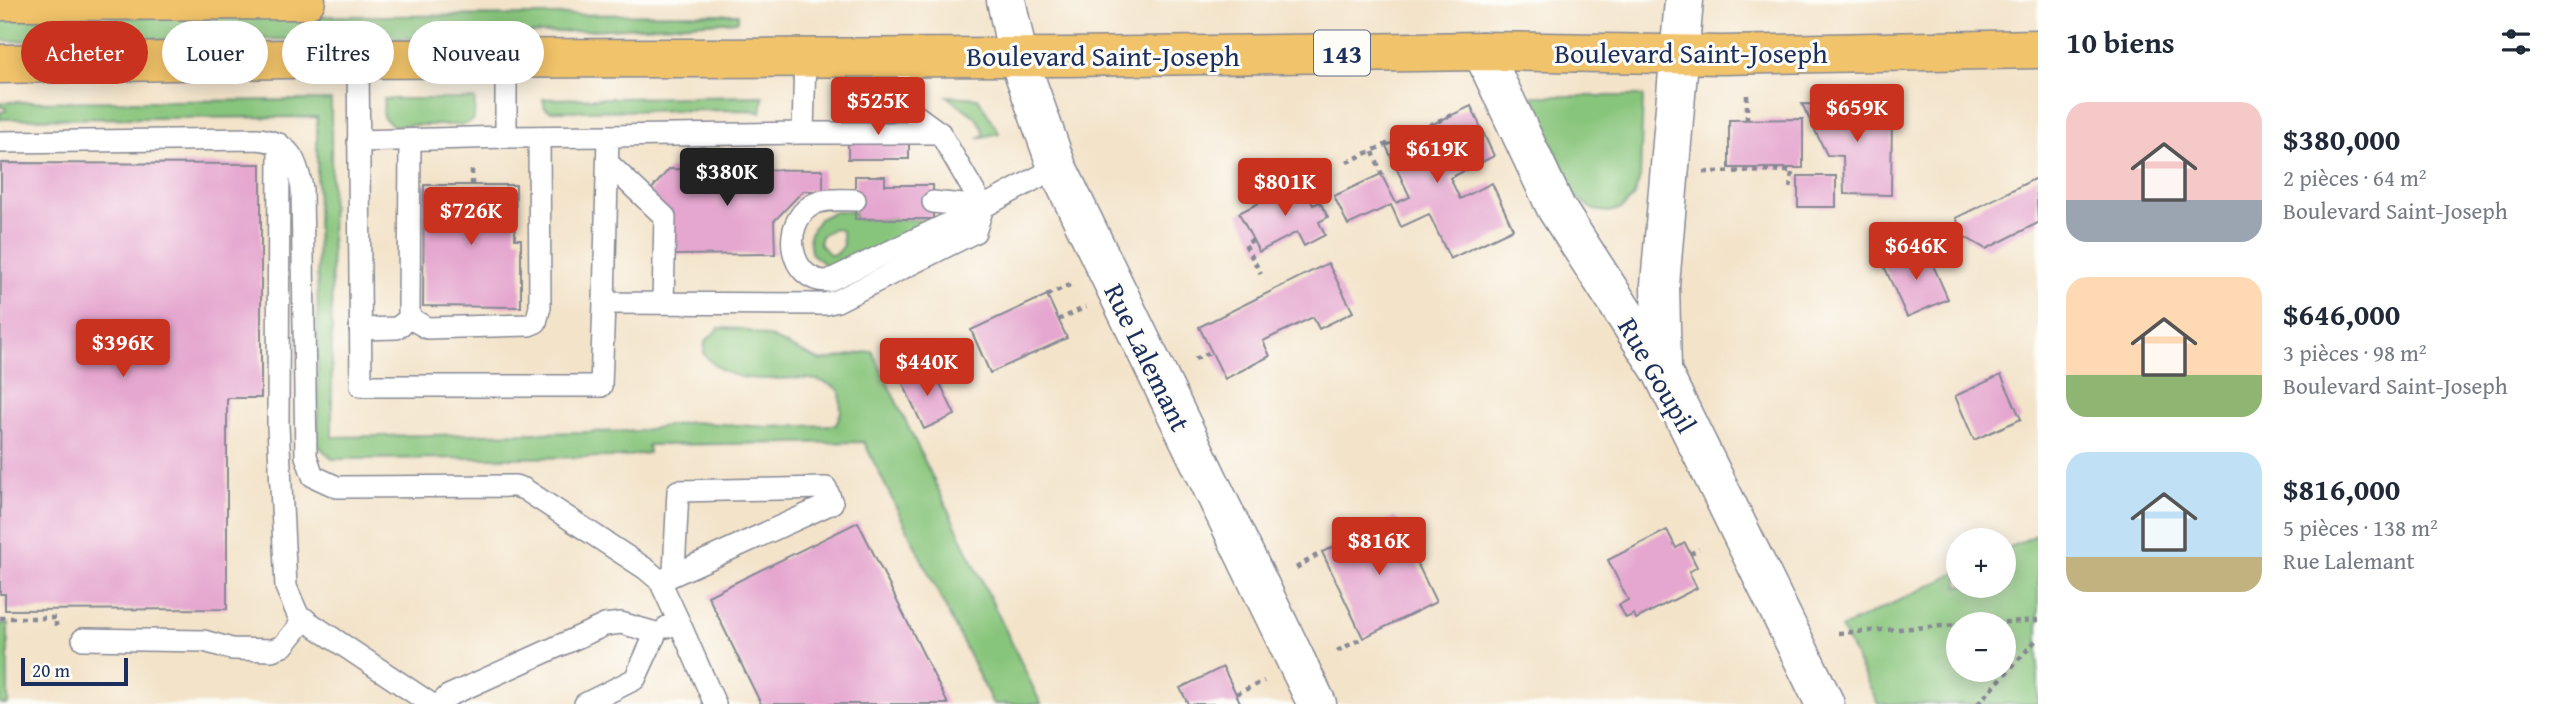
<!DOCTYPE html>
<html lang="fr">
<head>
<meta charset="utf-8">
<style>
	:root { --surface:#fff; --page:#f2f2f3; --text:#1f2937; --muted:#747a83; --accent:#c8321e }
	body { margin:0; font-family:"Gentium Book Plus",serif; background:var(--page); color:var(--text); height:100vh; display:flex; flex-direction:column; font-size:26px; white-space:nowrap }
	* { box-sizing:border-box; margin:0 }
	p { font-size:23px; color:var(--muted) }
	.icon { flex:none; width:38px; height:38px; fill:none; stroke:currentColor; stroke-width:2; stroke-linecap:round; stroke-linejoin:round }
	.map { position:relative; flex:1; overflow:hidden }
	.panel { display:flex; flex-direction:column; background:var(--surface); width:525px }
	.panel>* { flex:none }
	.top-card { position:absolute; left:21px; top:21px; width:665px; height:63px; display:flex; gap:14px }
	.buttons { position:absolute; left:1946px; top:528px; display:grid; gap:14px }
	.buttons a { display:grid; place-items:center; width:70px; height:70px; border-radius:50%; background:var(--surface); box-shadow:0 4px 18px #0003; font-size:35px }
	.scale { position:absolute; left:21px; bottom:18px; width:107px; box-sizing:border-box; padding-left:7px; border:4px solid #1b2f5e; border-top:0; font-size:19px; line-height:24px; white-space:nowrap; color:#1b2f5e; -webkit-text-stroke:5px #fdfcf7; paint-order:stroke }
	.price { position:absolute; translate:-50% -60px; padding:0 16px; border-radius:7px; background:var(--accent); color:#fff; font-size:23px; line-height:46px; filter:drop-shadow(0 2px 4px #0008) }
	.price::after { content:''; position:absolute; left:50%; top:42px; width:21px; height:16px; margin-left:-10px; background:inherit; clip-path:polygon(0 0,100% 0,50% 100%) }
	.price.on { background:#222; color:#fff }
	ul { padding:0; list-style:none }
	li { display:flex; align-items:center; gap:21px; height:175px; padding:0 28px }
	li span { display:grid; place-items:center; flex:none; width:196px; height:140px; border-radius:21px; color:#555 }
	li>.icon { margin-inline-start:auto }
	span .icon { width:84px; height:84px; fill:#fffc; stroke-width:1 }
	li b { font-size:30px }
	h2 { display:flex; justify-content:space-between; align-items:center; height:84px; padding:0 28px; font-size:30px }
	.tag { padding:0 24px; border-radius:32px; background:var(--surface); box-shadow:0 4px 18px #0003; font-size:24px; line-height:63px }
	.tag.on { background:var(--accent); color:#fff }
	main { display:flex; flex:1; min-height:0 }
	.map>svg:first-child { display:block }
	.green { fill:#88c57b; stroke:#527a6c; stroke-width:2; fill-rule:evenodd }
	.building { fill:#e5a6cf }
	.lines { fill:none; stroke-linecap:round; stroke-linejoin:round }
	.lane-casing { stroke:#878994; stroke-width:24 }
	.street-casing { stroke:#878994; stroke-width:41 }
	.primary-casing { stroke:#878994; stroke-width:41 }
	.path { stroke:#878994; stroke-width:4.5; stroke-dasharray:5 5; stroke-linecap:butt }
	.lane { stroke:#fff; stroke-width:21 }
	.street { stroke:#fff; stroke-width:38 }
	.primary { stroke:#f1c36a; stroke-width:38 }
	.labels { text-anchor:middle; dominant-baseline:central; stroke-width:6; stroke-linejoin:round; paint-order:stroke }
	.shield { fill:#fdfcf7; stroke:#5f6c8c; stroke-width:2 }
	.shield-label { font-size:26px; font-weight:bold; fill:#1b2f5e }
	.street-label { font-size:28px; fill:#1b2f5e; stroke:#fdfcf7 }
</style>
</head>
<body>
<main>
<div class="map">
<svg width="2038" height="704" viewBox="0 0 2038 704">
	<rect width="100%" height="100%" fill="#fdfcf7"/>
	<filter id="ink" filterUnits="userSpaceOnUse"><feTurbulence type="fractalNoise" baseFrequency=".0143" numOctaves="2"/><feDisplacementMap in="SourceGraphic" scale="14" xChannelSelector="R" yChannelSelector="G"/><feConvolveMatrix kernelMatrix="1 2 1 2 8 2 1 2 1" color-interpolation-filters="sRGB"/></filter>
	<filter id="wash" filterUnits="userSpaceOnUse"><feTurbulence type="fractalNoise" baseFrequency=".00686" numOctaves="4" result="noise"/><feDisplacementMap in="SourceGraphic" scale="28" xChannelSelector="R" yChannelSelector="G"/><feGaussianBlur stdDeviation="1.57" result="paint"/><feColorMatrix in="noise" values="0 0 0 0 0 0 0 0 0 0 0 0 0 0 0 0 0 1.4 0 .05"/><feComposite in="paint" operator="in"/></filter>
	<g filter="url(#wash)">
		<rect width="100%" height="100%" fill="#f3e3c9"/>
		<g class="green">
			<path d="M738,14v7l-276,17 -462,3v-23z"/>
			<path d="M763,96l-2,17 -10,-3 -200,1 -6,-3 -2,-9z"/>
			<path d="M947,96l31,2 21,35 -21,5 6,-3c-2,-21 -25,-27 -37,-39z"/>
			<path d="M1532,96h111l-3,82 -7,20 -12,11 -13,3 -14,-2 -21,-15z"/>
			<path d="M384,99h91l-1,20 -10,6h-72l-9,-8z"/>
			<path d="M331,100l1,337 305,-6 53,-9 78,5 68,-2 5,-13 -1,-21c-38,-31 -99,11 -136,-37l1,-12 14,-14 22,1 31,9 49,23 51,-10 169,353h-48l-129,-262 -216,3 1,8 -29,4 -288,2 -14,-14 -1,-328 -317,2v-7l6,-1 -1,-4h-5v-5z"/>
			<path d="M836,211l19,1v7h78l-1,4 -93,44 -10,1 -18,-15 -2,-18 10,-16zM834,228l8,3 1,15 -7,8 -6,1 -11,-12 2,-7z"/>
			<path d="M2038,534v170h-160l-37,-76 117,-56v14h46v-36zM1958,625h46v45h-46z"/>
			<rect x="0" y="624" width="8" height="80"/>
		</g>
		<g id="blocks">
			<g class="building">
				<path d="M1802,104l85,3 1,9h4l-1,79 -47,-1 -1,-38 -16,-1z"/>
				<path d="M1471,106l23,50 -44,22 10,21 32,-16 21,46 -63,30 -21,-45 -28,13 -10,-22 -43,20 -14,-29 47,-22 15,29 14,-6 -24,-51z"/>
				<path d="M848,115l61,1v43h-61z"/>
				<path d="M1803,119v49h-74v-48z"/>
				<path d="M1,163l260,1v234h-34v211l-222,1v-16h-5z"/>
				<path d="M669,169l154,1v21h-20l-29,30 1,33 -103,1 -22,-64z"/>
				<path d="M855,176h30v9h48v34h-78z"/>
				<rect x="1798" y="176" width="38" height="31"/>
				<path d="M2036,178l2,45 -52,26 -21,-12 -9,-19z"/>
				<path d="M1301,182l12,23 7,-3 8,15 -9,5 6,13 -21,11 -7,-14 -38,20 -20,-39z"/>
				<path d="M424,185h92l-1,54h6v68l-98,-1z"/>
				<path d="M1925,247l23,52 -41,18 -23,-51z"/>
				<path d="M1328,263l25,49 -34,17 -6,-12 -50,24 7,15 -45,23 -26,-52z"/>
				<path d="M1047,295l20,43 -77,35 -19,-43z"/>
				<path d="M925,366l7,16 6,-3 17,36 -31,14 -24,-52z"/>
				<path d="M2001,375l20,44 -47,21 -19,-44z"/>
				<path d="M1395,517l41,85 -73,36 -41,-86z"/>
				<path d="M858,522l90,182h-187l-53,-108z"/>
				<path d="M1667,530l9,18 9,-5 12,24 -8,5 8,16 -61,31 -2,-5 -8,4 -7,-13 9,-5 -20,-40z"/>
				<path d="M1223,667l18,37h-53l-8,-16z"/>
			</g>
		</g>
	</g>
	<g filter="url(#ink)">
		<use href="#blocks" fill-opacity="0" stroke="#878994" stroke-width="2"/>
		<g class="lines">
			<g class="lane-casing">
				<g id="lane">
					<path d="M909,56l-2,53 33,24"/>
					<path d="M358,58l3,328h240l3,-83"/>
					<path d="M803,133h137l43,74 -8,25 -138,69 -12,3 -221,-1 4,-167 195,-3 2,-76"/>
					<path d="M506,137l102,-1"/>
					<path d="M410,140l-1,172 1,6 17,10 102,-3 7,-3 4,-15 -1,-170"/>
					<path d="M358,141l148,-4v-78"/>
					<path d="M0,142l257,-3c33,3 40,21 45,50l4,267 7,20 24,11 178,-1 9,3 122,80 14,12 19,41"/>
					<path d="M279,144l-1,282 8,161 12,28 133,89"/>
					<path d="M608,163l57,54 -2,86"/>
					<path d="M855,200c-14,0 -31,-2 -43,5 -32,19 -23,77 16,76l155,-74 74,-40"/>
					<path d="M933,202l50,5"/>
					<path d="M360,329l37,-1 13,-10"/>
					<path d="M660,581l172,-78 -6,-15 -148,3 -4,81"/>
					<path d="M667,627l12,-5 36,82"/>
					<path d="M83,639l121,2 28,8 40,1 11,-4 22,-27"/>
					<path d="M440,704l8,-8 157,-71 16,-2 35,10 -21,46 -50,25"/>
				</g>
			</g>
			<g class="street-casing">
				<g id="street">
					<path d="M1006,0l12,57 39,110 260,537"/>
					<path d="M1482,51l74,157 106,164 163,332"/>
					<path d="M1662,370l-2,-85 24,-285"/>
				</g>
			</g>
			<g class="primary-casing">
				<g id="primary">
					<path d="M0,1l306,-1"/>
					<path d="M0,64l286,-5 782,-2 414,-6 239,4 317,-6"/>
				</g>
			</g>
			<g class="path">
				<path d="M1874,106v-16"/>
				<path d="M1747,120v-28"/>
				<path d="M1373,152l11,28"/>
				<path d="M1347,162l105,-47"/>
				<path d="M1704,172l88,-1 -2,20"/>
				<path d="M472,185v-20"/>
				<path d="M1253,240l-8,4 16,30"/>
				<path d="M1047,295l25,-11"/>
				<path d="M1058,320l28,-13"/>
				<path d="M1195,359l16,-7"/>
				<path d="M1690,554l9,-5"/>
				<path d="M1296,568l26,-16"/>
				<path d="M0,618h56v8"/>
				<path d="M1964,625l74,-5"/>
				<path d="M1838,633l120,-8"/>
				<path d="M1337,651l26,-13"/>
				<path d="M1236,694l28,-13"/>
				<path d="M1978,704l60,-66"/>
			</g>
			<use href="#lane" class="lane"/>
			<use href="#street" class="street"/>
			<use href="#primary" class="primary"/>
		</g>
	</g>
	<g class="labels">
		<rect class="shield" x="1314" y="30.5" width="56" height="45" rx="5"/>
		<g class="shield-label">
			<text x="1342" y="53">143</text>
		</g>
		<g class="street-label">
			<text x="1691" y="52">Boulevard Saint-Joseph</text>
			<text x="1103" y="55">Boulevard Saint-Joseph</text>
			<text transform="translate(1148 357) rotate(64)">Rue Lalemant</text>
			<text transform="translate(1658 375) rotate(60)">Rue Goupil</text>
		</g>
	</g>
</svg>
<div class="buttons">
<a>+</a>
<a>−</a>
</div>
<div class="scale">20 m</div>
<b class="price" style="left:878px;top:137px">$525K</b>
<b class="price" style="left:1857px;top:144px">$659K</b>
<b class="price" style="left:1437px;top:185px">$619K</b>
<b class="price on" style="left:727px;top:208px">$380K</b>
<b class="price" style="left:1285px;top:218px">$801K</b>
<b class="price" style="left:471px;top:247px">$726K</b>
<b class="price" style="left:1916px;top:282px">$646K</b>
<b class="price" style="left:123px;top:379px">$396K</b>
<b class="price" style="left:927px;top:398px">$440K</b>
<b class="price" style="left:1379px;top:577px">$816K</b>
<div class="top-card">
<a class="tag on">Acheter</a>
<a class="tag">Louer</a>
<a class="tag">Filtres</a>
<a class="tag">Nouveau</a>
</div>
</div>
<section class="panel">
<h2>10 biens<svg class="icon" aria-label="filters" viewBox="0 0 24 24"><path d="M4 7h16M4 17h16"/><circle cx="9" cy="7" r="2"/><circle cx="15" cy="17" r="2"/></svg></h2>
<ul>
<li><span style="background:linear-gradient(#f6c9c9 70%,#9aa5b1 0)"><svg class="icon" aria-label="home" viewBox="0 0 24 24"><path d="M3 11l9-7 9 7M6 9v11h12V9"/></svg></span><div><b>$380,000</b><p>2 pièces · 64 m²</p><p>Boulevard Saint-Joseph</p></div></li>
<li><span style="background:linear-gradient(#ffd9b3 70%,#8fb573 0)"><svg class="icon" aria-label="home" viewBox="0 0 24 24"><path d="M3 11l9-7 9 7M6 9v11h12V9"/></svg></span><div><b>$646,000</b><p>3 pièces · 98 m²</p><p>Boulevard Saint-Joseph</p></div></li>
<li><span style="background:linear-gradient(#bfe0f5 75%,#c2b280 0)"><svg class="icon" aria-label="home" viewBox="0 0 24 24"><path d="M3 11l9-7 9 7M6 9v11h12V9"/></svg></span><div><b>$816,000</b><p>5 pièces · 138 m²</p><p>Rue Lalemant</p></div></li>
</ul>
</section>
</main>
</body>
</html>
